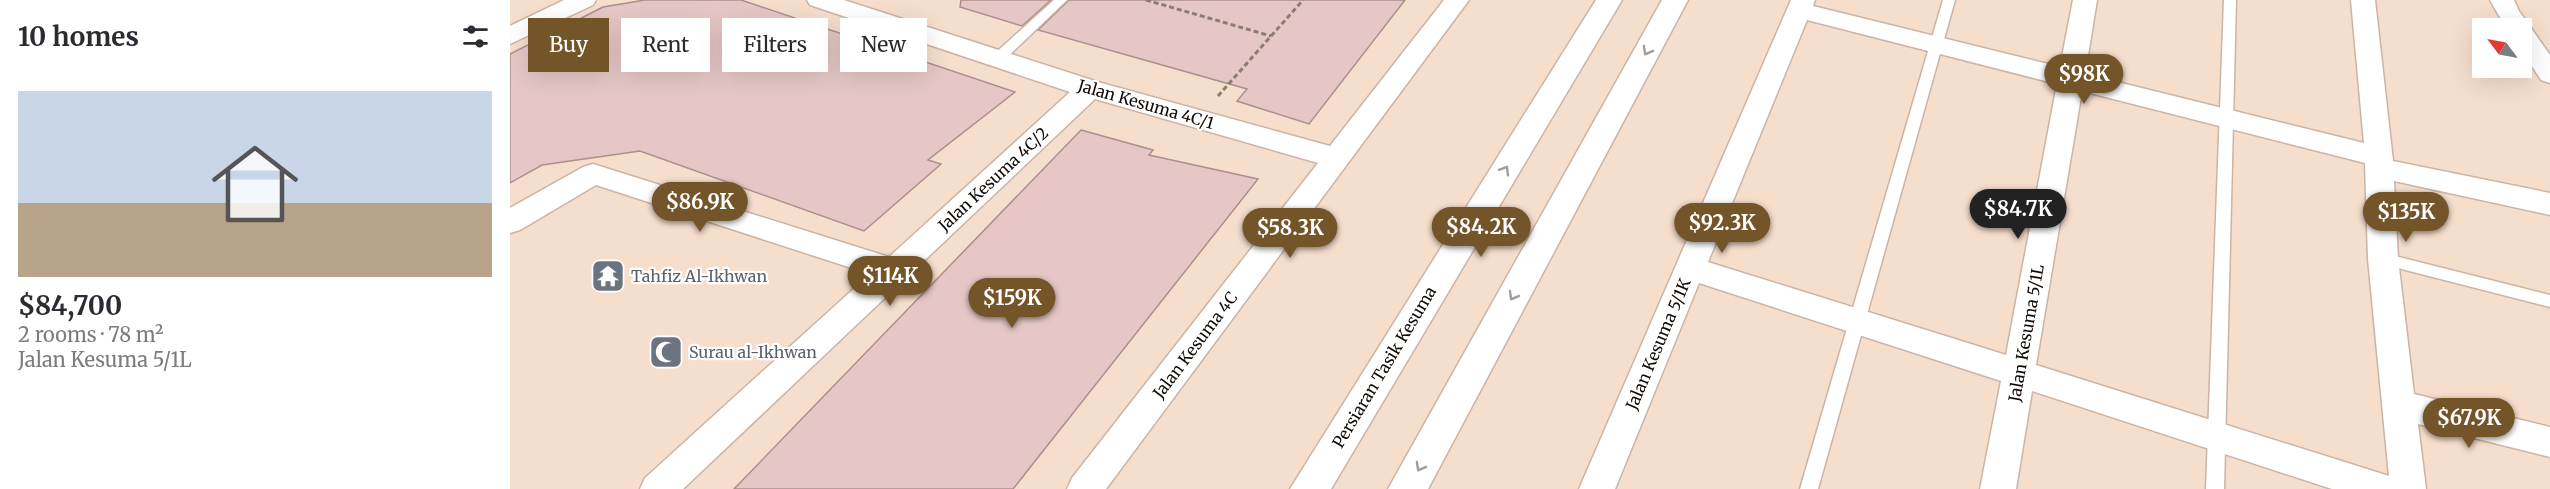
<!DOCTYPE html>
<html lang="en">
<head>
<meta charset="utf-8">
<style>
	:root { --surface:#fff; --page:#f7f7f7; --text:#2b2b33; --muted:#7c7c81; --line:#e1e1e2; --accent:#735529 }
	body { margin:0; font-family:Merriweather,serif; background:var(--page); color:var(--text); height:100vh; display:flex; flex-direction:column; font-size:22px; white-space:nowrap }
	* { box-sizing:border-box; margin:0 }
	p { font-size:20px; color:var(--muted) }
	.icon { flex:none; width:33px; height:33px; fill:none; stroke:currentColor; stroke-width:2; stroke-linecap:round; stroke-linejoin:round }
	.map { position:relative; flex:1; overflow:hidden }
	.details { display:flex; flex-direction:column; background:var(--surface); width:510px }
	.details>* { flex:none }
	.top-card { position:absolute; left:18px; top:18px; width:570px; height:54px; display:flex; gap:12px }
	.needle { width:39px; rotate:302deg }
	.tools { position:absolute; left:1962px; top:18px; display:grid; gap:12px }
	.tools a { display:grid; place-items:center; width:60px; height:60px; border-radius:0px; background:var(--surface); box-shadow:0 6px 24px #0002; font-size:30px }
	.price { position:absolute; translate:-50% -51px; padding:0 14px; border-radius:21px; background:var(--accent); color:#fff; font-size:20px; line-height:39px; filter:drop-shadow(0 2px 3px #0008) }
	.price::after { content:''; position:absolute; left:50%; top:36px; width:18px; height:14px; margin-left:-9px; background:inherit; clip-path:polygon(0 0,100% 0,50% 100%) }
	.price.active { background:#222; color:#fff }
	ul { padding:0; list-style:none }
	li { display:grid; align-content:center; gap:12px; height:318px; padding:0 18px }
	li+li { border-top:2px solid var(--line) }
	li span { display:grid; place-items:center; height:186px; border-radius:0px; color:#555 }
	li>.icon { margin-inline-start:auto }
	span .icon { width:108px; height:108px; fill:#fffc; stroke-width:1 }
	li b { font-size:26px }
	h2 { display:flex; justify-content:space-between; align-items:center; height:72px; padding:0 18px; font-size:26px }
	.chip { padding:0 21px; border-radius:0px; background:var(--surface); box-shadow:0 6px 24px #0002; font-size:21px; line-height:54px }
	.chip.active { background:var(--accent); color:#fff }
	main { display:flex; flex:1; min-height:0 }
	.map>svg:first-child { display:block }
	.building { fill:#e6c7c6; stroke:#ab8e8d; stroke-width:1.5 }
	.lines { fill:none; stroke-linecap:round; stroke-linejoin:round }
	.service-casing { stroke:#cbb4a4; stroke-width:3 }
	.minor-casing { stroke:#cbb4a4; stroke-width:3 }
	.tertiary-casing { stroke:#cbb4a4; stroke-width:3 }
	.path { stroke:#8c7c71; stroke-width:3; stroke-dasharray:5 3; stroke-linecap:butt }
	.service { fill:#fff; fill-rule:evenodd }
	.minor { fill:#fff; fill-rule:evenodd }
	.tertiary { fill:#fff; fill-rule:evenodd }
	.oneway { stroke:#a09d9b }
	.labels { text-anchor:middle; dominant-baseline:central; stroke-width:4.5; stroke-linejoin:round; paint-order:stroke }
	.street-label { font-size:16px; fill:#120a06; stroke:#fff }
	.worship-label { font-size:16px; fill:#5b616d; stroke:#fff; text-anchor:start }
</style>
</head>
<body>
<main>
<section class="details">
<h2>10 homes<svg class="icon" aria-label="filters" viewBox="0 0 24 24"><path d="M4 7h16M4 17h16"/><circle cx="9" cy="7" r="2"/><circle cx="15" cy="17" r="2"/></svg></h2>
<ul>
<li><span style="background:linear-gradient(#c9d6e8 60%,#b9a48a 0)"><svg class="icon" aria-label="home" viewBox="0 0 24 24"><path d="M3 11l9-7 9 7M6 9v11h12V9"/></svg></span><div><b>$84,700</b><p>2 rooms · 78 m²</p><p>Jalan Kesuma 5/1L</p></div></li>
</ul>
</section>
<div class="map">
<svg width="2040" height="489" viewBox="0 0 2040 489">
	<rect width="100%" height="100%" fill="#f6decd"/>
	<g class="building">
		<path d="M135,0h96l274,92 -87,68 13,4 -77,67 -224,-80 -98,14 -32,18v-129l93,-47z"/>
		<path d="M451,0h90l-29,26 -62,-19z"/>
		<path d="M559,0h336l-96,124 -72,-23 10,-12 -209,-59z"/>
		<path d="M571,130l72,20 -4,5 109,24 -245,310h-279z"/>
	</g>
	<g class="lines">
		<g class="service-casing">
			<g id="service">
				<path d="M544,0h13l-65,62h-10l-1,-3 1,-3z"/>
				<path d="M1433,0h12l-137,489h-18z"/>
				<path d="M1714,0h12l-12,489h-18z"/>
				<path d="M1873,253l167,42v12l-172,-44 -3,-4 3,-4z"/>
			</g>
		</g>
		<g class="minor-casing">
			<g id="minor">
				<path d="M54,0h32l-3,5 -83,39v-18z"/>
				<path d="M297,0h37l254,82 232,64 114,-146h25l-363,489h-39l5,-11 246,-315 -223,-64 -412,390h-43l5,-11 225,-204 -274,-89 -76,45 -10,3v-25l73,-41 10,-3 296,93 181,-165 -260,-87z"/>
				<path d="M1281,0h24l-2,6 247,61 13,-67h24l-12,74 279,69 -13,-143h24l18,161 157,32v22l-156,-34 4,78 16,135 136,33v30l-132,-33 8,65h-94l-300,-98 -16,98h-36l21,-108 -302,-98 -84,206h-36zM1297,20l250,64 -51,271 -298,-93zM1572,91l283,72 3,96 21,217 -353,-111z"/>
				<path d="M1980,0h24l5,11 31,44v28l-9,-3 -19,-29v-23h-16z"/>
			</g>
		</g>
		<g class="tertiary-casing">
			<g id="tertiary">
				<path d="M1086,0h26l-291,489h-41z"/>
				<path d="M1152,0h26l-260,489h-40z"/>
			</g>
		</g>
		<g class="path">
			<path d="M636,0l125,36"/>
			<path d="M708,96l85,-96"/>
		</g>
		<use href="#service" class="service"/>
		<use href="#minor" class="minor"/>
		<use href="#tertiary" class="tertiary"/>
	</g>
	<defs><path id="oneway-chevron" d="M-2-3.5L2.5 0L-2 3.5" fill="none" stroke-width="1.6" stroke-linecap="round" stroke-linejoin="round" transform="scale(1.5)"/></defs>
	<g class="oneway">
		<use href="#oneway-chevron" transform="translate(1137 51) rotate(119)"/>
		<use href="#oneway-chevron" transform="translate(995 170) rotate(-59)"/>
		<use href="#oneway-chevron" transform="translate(1003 296) rotate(119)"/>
		<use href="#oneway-chevron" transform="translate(910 467) rotate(119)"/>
	</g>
	<defs>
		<g id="temple-square" transform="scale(1.725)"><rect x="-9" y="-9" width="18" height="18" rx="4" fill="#6b7280" stroke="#fff"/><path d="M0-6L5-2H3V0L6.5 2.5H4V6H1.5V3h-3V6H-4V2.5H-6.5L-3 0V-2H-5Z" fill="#fff"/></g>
		<g id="mosque-square" transform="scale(1.725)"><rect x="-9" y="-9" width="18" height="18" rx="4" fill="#6b7280" stroke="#fff"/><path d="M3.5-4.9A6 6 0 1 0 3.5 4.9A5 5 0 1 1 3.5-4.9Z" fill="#fff"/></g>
	</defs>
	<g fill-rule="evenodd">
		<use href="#temple-square" x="98" y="276"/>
		<use href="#mosque-square" x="156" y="352"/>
	</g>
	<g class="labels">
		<g class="street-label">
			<text transform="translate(636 104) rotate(16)">Jalan Kesuma 4C/1</text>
			<text transform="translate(483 179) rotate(-43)">Jalan Kesuma 4C/2</text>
			<text transform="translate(1516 333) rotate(-80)">Jalan Kesuma 5/1L</text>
			<text transform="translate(1148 344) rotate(-67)">Jalan Kesuma 5/1K</text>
			<text transform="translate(685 345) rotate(-53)">Jalan Kesuma 4C</text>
			<text transform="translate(874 367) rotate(-59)">Persiaran Tasik Kesuma</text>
		</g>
		<g class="worship-label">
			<text x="121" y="276">Tahfiz Al-Ikhwan</text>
			<text x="179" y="352">Surau al-Ikhwan</text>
		</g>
	</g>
</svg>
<div class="tools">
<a><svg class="needle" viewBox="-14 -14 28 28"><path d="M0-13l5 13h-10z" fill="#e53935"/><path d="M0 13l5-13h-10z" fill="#7c7c81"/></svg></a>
</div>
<b class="price" style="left:1574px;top:105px">$98K</b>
<b class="price" style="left:190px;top:233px">$86.9K</b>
<b class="price active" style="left:1508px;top:240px">$84.7K</b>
<b class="price" style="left:1896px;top:243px">$135K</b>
<b class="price" style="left:1212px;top:254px">$92.3K</b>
<b class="price" style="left:971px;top:258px">$84.2K</b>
<b class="price" style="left:780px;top:259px">$58.3K</b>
<b class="price" style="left:380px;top:307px">$114K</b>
<b class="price" style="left:502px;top:329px">$159K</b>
<b class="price" style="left:1959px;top:449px">$67.9K</b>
<div class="top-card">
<a class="chip active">Buy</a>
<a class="chip">Rent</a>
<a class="chip">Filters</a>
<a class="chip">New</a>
</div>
</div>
</main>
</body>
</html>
